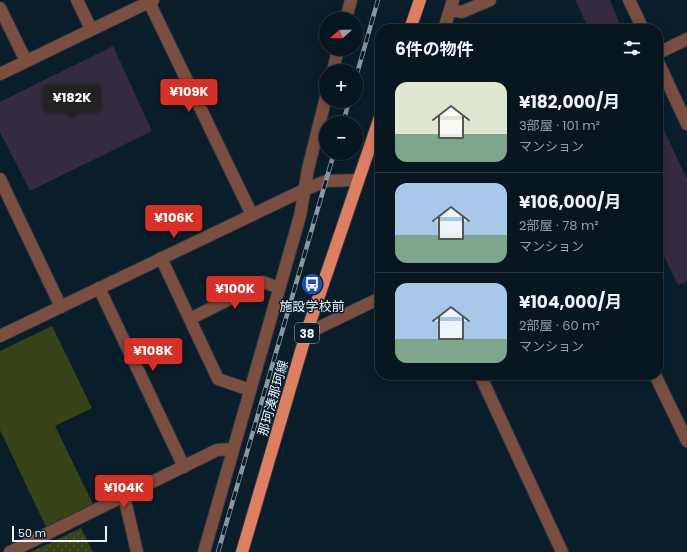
<!DOCTYPE html>
<html lang="ja">
<head>
<meta charset="utf-8">
<style>
	:root { --surface:#081620; --page:#16232d; --text:#f1f3f6; --muted:#989fa5; --line:#29353e; --accent:#d93025 }
	body { margin:0; font-family:Poppins,"Noto Sans JP",sans-serif; background:var(--page); color:var(--text); height:100vh; display:flex; flex-direction:column; font-size:15px; white-space:nowrap }
	* { box-sizing:border-box; margin:0 }
	p { font-size:13px; color:var(--muted) }
	.icon { flex:none; width:22px; height:22px; fill:none; stroke:currentColor; stroke-width:2; stroke-linecap:round; stroke-linejoin:round }
	.map { position:relative; flex:1; overflow:hidden }
	.panel { position:absolute; left:375px; top:24px; width:288px; height:356px; display:flex; flex-direction:column; background:var(--surface); border-radius:16px; box-shadow:0 2px 10px #0003,0 0 0 1px var(--line) }
	.panel>* { flex:none }
	.needle { width:26px; rotate:250deg }
	.fabs { position:absolute; left:319px; top:12px; display:grid; gap:8px }
	.fabs a { display:grid; place-items:center; width:44px; height:44px; border-radius:50%; background:var(--surface); box-shadow:0 2px 10px #0003,0 0 0 1px var(--line); font-size:20px }
	.scale { position:absolute; left:12px; bottom:10px; width:95px; box-sizing:border-box; padding-left:4px; border:2px solid #e9f5fe; border-top:0; font-size:11px; line-height:14px; white-space:nowrap; color:#e9f5fe; -webkit-text-stroke:3px #0a1d2a; paint-order:stroke }
	.price { position:absolute; translate:-50% -34px; padding:0 9px; border-radius:4px; background:var(--accent); color:#fff; font-size:13px; line-height:26px; filter:drop-shadow(0 1px 2px #0008) }
	.price::after { content:''; position:absolute; left:50%; top:24px; width:12px; height:9px; margin-left:-6px; background:inherit; clip-path:polygon(0 0,100% 0,50% 100%) }
	.price.selected { background:#222; color:#fff }
	ul { padding:0; list-style:none }
	li { display:flex; align-items:center; gap:12px; height:100px; padding:0 20px }
	li+li { border-top:1px solid var(--line) }
	li span { display:grid; place-items:center; flex:none; width:112px; height:80px; border-radius:12px; color:#555 }
	li>.icon { margin-inline-start:auto }
	span .icon { width:48px; height:48px; fill:#fffc; stroke-width:1 }
	li b { font-size:17px }
	h2 { display:flex; justify-content:space-between; align-items:center; height:48px; padding:0 20px; font-size:17px }
	.map>svg:first-child { display:block }
	.grass { fill:#374317 }
	.park { fill:url(#park-dots) }
	.building { fill:#342b3e }
	.lines { fill:none; stroke-linecap:round; stroke-linejoin:round }
	.minor-casing { stroke:#253743; stroke-width:14 }
	.major-casing { stroke:#253743; stroke-width:14 }
	.minor { stroke:#7c4e3f; stroke-width:12 }
	.major { stroke:#de7f60; stroke-width:12 }
	.rail-casing { stroke:#8998a3; stroke-width:4.5 }
	.rail { stroke:#0a1d2a; stroke-width:3; stroke-dasharray:9; stroke-linecap:butt }
	.labels { text-anchor:middle; dominant-baseline:central; stroke-width:3; stroke-linejoin:round; paint-order:stroke }
	.shield { fill:#0a1d2a; stroke:#a6b4be; stroke-width:1 }
	.shield-label { font-size:12px; font-weight:bold; fill:#e9f5fe }
	.poi-label { font-size:13px; fill:#e9f5fe; stroke:#0a1d2a }
	.street-label { font-size:13px; fill:#e9f5fe; stroke:#0a1d2a }
</style>
</head>
<body>
<div class="map">
<svg width="687" height="552" viewBox="0 0 687 552">
	<defs>
		<pattern id="park-dots" width="8" height="8" patternUnits="userSpaceOnUse"><rect width="8" height="8" fill="#374317"/><path d="M2 2h.1M6 6h.1" fill="none" stroke="#545f3a" stroke-width="1.8" stroke-linecap="round"/></pattern>
	</defs>
	<rect width="100%" height="100%" fill="#0a1d2a"/>
	<path class="grass" d="M52,326l40,82 -37,18 38,78 -47,23 -46,-97v-79z"/>
	<path class="park" d="M81,528l12,24h-62z"/>
	<g class="building">
		<path d="M575,0h35l12,29h-33z"/>
		<path d="M113,46l39,85 -122,60 -30,-59v-30z"/>
		<path d="M658,118l29,61v103l-9,3 -20,-41z"/>
	</g>
	<g class="lines">
		<g class="minor-casing">
			<g id="minor">
				<path d="M77,0l14,29"/>
				<path d="M148,0l104,215"/>
				<path d="M629,0l14,29"/>
				<path d="M0,8l26,53"/>
				<path d="M450,10l12,2 28,-12"/>
				<path d="M346,19l5,-19"/>
				<path d="M444,29l9,-29"/>
				<path d="M658,53l29,-14"/>
				<path d="M658,62l29,62"/>
				<path d="M333,71l5,-22"/>
				<path d="M0,74l153,-74"/>
				<path d="M0,179l61,128"/>
				<path d="M161,258l57,121 32,11"/>
				<path d="M99,288l85,179"/>
				<path d="M190,319l73,-37 16,6"/>
				<path d="M306,334l74,-36"/>
				<path d="M0,336l304,-146 22,-9 32,-1"/>
				<path d="M480,375l82,177"/>
				<path d="M655,375l32,66"/>
				<path d="M124,496l13,56"/>
				<path d="M10,552l207,-102 16,-1"/>
				<path d="M204,552l96,-336 8,-47 18,-72"/>
			</g>
		</g>
		<g class="major-casing">
			<g id="major">
				<path d="M410,29l10,-29"/>
				<path d="M242,552l64,-218 74,-217"/>
			</g>
		</g>
		<use href="#minor" class="minor"/>
		<use href="#major" class="major"/>
		<g class="rail-casing">
			<g id="rail">
				<path d="M356,77l22,-77"/>
				<path d="M343,123l6,-22"/>
				<path d="M218,552l116,-399"/>
			</g>
		</g>
		<use href="#rail" class="rail"/>
	</g>
	<defs>
		<g id="bus-disc" transform="scale(1.15)"><circle r="9.5" fill="#1a4fb4" stroke="#0a1d2a"/><path d="M-5-6H5V4H4V6H2V4H-2V6H-4V4H-5ZM-3.5-4V0h7V-4ZM-3.5 1.2v1.5H-2V1.2ZM2 1.2v1.5H3.5V1.2Z" fill="#fff"/></g>
	</defs>
	<g fill-rule="evenodd">
		<use href="#bus-disc" x="312" y="284"/>
	</g>
	<g class="labels">
		<rect class="shield" x="295" y="323" width="24" height="20" rx="3"/>
		<g class="shield-label">
			<text x="307" y="333">38</text>
		</g>
		<g class="poi-label">
			<text x="312" y="306">施設学校前</text>
		</g>
		<g class="street-label">
			<text transform="translate(273 398) rotate(-74)">那珂湊那珂線</text>
		</g>
	</g>
</svg>
<div class="fabs">
<a><svg class="needle" viewBox="-14 -14 28 28"><path d="M0-13l5 13h-10z" fill="#e53935"/><path d="M0 13l5-13h-10z" fill="#989fa5"/></svg></a>
<a>+</a>
<a>−</a>
</div>
<div class="scale">50 m</div>
<b class="price" style="left:189px;top:113px">¥109K</b>
<b class="price selected" style="left:72px;top:119px">¥182K</b>
<b class="price" style="left:174px;top:239px">¥106K</b>
<b class="price" style="left:235px;top:310px">¥100K</b>
<b class="price" style="left:153px;top:372px">¥108K</b>
<b class="price" style="left:124px;top:509px">¥104K</b>
<section class="panel">
<h2>6件の物件<svg class="icon" aria-label="filters" viewBox="0 0 24 24"><path d="M4 7h16M4 17h16"/><circle cx="9" cy="7" r="2"/><circle cx="15" cy="17" r="2"/></svg></h2>
<ul>
<li><span style="background:linear-gradient(#dfe7d0 65%,#7fa58c 0)"><svg class="icon" aria-label="home" viewBox="0 0 24 24"><path d="M3 11l9-7 9 7M6 9v11h12V9"/></svg></span><div><b>¥182,000/月</b><p>3部屋 · 101 m²</p><p>マンション</p></div></li>
<li><span style="background:linear-gradient(#a9c7e8 65%,#7fa58c 0)"><svg class="icon" aria-label="home" viewBox="0 0 24 24"><path d="M3 11l9-7 9 7M6 9v11h12V9"/></svg></span><div><b>¥106,000/月</b><p>2部屋 · 78 m²</p><p>マンション</p></div></li>
<li><span style="background:linear-gradient(#a9c7e8 70%,#7fa58c 0)"><svg class="icon" aria-label="home" viewBox="0 0 24 24"><path d="M3 11l9-7 9 7M6 9v11h12V9"/></svg></span><div><b>¥104,000/月</b><p>2部屋 · 60 m²</p><p>マンション</p></div></li>
</ul>
</section>
</div>
</body>
</html>
